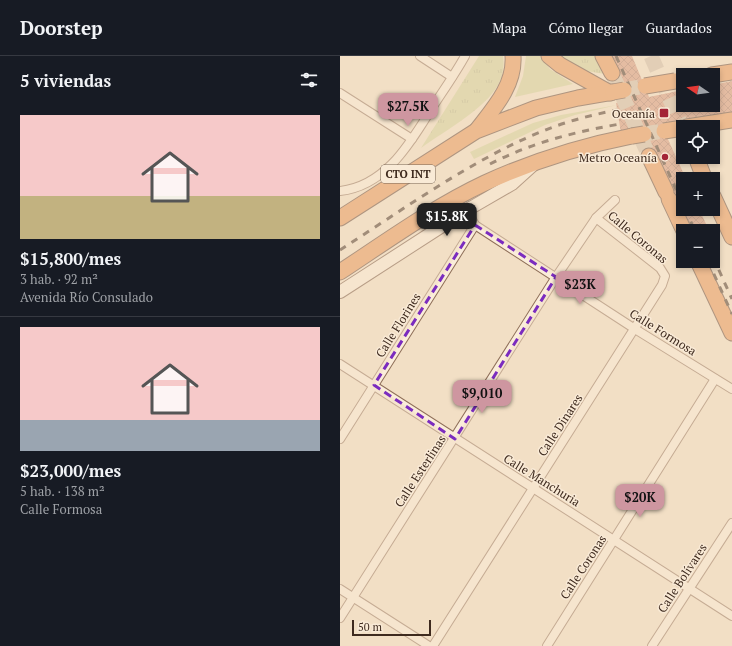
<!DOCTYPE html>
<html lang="es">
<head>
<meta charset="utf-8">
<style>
	:root { --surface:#171b24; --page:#20242c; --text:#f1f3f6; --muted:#9ea1a6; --line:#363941; --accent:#ce96a0 }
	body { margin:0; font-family:"PT Serif",serif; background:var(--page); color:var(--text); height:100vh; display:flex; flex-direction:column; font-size:15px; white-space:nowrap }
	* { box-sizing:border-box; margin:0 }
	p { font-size:13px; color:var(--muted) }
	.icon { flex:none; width:22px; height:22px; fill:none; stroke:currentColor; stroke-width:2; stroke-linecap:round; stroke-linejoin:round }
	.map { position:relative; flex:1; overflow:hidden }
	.drawer { display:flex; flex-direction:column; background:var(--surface); width:340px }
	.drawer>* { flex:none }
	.needle { width:26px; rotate:283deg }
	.buttons { position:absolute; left:336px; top:12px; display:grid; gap:8px }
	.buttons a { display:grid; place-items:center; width:44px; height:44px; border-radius:0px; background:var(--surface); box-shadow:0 2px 6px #0003; font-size:20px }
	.scale { position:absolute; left:12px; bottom:10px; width:79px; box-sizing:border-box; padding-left:4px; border:2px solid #3e2a1e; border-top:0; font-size:11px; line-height:14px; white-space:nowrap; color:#3e2a1e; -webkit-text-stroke:3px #f9ead6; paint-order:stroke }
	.price { position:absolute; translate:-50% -34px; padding:0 9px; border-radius:8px; background:var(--accent); color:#111; font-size:13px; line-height:26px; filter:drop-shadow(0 1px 2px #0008) }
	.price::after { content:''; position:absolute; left:50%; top:24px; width:12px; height:9px; margin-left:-6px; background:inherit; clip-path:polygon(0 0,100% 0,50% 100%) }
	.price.active { background:#222; color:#fff }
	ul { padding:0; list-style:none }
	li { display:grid; align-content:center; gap:8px; height:212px; padding:0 20px }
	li+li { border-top:1px solid var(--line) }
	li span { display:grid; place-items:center; height:124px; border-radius:0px; color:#555 }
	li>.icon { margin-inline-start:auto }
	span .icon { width:72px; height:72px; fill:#fffc; stroke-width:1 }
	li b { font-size:17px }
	h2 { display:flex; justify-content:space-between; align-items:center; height:48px; padding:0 20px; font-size:17px }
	header { display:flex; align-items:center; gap:24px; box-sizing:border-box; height:56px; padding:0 20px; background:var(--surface); border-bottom:1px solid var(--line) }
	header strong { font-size:19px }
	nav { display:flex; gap:22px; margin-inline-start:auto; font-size:14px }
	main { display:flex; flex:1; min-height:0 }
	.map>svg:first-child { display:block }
	.green { fill:#d1d198 }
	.park { fill:url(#park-tufts) }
	.building { fill:url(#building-cross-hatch) }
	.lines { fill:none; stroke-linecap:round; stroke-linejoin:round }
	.highway-tunnel { stroke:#cebba4; stroke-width:15; stroke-dasharray:15 8; stroke-linecap:butt }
	.street-casing { stroke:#8f6f59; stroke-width:10 }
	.secondary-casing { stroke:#71503c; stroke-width:14 }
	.highway-casing { stroke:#5d3d2e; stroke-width:17 }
	.street { stroke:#fbedda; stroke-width:8 }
	.secondary { stroke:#fbedda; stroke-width:12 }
	.highway { stroke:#e79150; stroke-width:15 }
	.rail { stroke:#3e2a1e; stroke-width:3; stroke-dasharray:7 7; stroke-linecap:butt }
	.highway-bridge-casing { stroke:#5d3d2e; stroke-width:17; stroke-linecap:butt }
	.highway-bridge { stroke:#e79150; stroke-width:15 }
	.marked { fill:none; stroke:#7b2cbf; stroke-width:3; stroke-dasharray:8 5; stroke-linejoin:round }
	.poi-dot { fill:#a32436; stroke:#f9ead6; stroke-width:1.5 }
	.labels { text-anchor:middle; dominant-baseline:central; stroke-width:3; stroke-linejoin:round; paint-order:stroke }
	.shield { fill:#f9ead6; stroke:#766455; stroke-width:1 }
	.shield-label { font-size:11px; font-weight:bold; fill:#3e2a1e }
	.poi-label { font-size:12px; fill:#3e2a1e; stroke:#f9ead6; text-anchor:end }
	.street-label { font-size:12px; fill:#3e2a1e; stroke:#f9ead6 }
</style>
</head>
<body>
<header>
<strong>Doorstep</strong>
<nav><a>Mapa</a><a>Cómo llegar</a><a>Guardados</a></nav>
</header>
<main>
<section class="drawer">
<h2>5 viviendas<svg class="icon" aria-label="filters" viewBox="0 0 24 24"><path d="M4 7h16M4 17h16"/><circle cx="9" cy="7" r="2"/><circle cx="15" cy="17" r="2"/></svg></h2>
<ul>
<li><span style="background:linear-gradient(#f6c9c9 65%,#c2b280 0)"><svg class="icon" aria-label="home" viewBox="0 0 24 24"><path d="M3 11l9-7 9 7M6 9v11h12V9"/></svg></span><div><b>$15,800/mes</b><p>3 hab. · 92 m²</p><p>Avenida Río Consulado</p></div></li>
<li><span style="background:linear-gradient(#f6c9c9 75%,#9aa5b1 0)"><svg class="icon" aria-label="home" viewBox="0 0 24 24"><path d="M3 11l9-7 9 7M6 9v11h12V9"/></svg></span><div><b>$23,000/mes</b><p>5 hab. · 138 m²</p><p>Calle Formosa</p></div></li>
</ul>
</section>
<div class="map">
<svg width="392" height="590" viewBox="0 0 392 590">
	<defs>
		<pattern id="park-tufts" width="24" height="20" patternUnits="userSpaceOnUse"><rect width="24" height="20" fill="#d1d198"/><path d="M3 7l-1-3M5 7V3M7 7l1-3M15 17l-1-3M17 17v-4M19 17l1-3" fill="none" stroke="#b4b483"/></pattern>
		<pattern id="building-cross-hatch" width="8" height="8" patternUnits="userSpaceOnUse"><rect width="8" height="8" fill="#d39278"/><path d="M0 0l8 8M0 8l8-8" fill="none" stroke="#ad7762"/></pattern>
	</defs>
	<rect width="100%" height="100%" fill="#f2dfc5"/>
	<g class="green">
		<path d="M186,0h14l10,13 23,15 -58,13 8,-21z"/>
		<path d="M277,49l-42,10 -30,10 -71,34 -4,-7 63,-29 28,-8z"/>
	</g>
	<g class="park">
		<path d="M139,0h24c1,7 1,15 -2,22 -8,27 -57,53 -80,70z"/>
		<path d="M220,0h36l9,18 -25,-4z"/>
	</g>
	<path class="building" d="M269,0h23l17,41 34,-7v15h30v-20l19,-4v32l-70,13 24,53h-3v30h16l8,17 -10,5h-11l-45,-102 -20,4 -5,-30 13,-3z"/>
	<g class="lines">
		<g class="highway-tunnel">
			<path d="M311,0l32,73"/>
			<path d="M272,17l37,83"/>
			<path d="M284,34l21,-4"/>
			<path d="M304,78l20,-3"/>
		</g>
		<g class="street-casing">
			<g id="street">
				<path d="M80,0l32,21"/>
				<path d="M0,37l72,46"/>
				<path d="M0,135c46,-5 70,-48 92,-83 11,-17 23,-34 33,-52"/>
				<path d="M127,154l8,15 160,104 97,60"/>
				<path d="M0,308l392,252"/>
				<path d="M0,383l135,-214"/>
				<path d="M0,533l89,57"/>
				<path d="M0,562l216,-341 40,-59 19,-18"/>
				<path d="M93,590l229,-361 3,-9 -5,-8 -64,-50"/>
				<path d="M207,590l168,-267"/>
				<path d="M312,590l80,-123"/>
			</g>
		</g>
		<g class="secondary-casing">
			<path id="secondary" d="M0,236l127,-82 45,-26 21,-19"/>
		</g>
		<g class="highway-casing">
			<g id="highway">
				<path d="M209,0l11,9 50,28"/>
				<path d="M263,0l9,17"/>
				<path d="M372,19l20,-3"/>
				<path d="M347,71l45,-7"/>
				<path d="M137,74c17,-22 38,-45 36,-74"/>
				<path d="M309,100l17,36"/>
				<path d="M356,101l7,18"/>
				<path d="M373,140l19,41"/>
				<path d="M329,143l15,32"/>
				<path d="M0,162l136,-87 60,-23 42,-10 35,-6"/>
				<path d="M358,205l34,72"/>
				<path d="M0,216c47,-31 94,-65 145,-89 48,-22 96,-37 147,-47"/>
			</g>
		</g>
		<use href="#street" class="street"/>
		<use href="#secondary" class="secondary"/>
		<use href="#highway" class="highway"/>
		<g class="rail">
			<path d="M276,0l67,149"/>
			<path d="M150,108c41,-21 84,-32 130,-40"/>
			<path d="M345,153l10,22"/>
			<path d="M0,194c67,-43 141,-97 216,-124 20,-7 40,-12 61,-16"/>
			<path d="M373,201l19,42"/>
			<path d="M368,205l24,53"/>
		</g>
		<g class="highway-bridge-casing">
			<g id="highway-bridge">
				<path d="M305,30l30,-5"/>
				<path d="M273,36l11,-2"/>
				<path d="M324,75l19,-3"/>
				<path d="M292,80l12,-2"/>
			</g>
		</g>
		<use href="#highway-bridge" class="highway-bridge"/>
	</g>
	<path d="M0 0H392V590H0ZM135,169l81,52 -101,162 -81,-54z" fill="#f2dfc5" fill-opacity=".55" fill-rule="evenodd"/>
	<path class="marked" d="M135,169l81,52 -101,162 -81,-54z"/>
	<g class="poi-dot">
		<rect x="319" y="52" width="10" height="10" rx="2"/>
		<circle cx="325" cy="101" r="4"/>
	</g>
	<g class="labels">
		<rect class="shield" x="41" y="109" width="54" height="18" rx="3"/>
		<g class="shield-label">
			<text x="68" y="118">CTO INT</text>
		</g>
		<g class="poi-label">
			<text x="315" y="57">Oceanía</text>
			<text x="317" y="101">Metro Oceanía</text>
		</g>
		<g class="street-label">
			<text transform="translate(298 181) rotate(40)">Calle Coronas</text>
			<text transform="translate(58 269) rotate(-58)">Calle Florines</text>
			<text transform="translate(323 276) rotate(32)">Calle Formosa</text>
			<text transform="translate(220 369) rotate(-57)">Calle Dinares</text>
			<text transform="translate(80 415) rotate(-57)">Calle Esterlinas</text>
			<text transform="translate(202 424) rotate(32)">Calle Manchuria</text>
			<text transform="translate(243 511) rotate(-57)">Calle Coronas</text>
			<text transform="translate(342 522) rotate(-57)">Calle Bolívares</text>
		</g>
	</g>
</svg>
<div class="buttons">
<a><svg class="needle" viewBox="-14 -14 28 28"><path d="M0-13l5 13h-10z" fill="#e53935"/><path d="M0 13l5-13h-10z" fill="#9ea1a6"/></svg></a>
<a><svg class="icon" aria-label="locate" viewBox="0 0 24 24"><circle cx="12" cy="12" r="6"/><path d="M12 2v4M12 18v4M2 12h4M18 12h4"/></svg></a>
<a>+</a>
<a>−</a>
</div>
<div class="scale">50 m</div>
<b class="price" style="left:68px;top:71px">$27.5K</b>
<b class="price active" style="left:107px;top:181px">$15.8K</b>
<b class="price" style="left:240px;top:249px">$23K</b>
<b class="price" style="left:142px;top:358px">$9,010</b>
<b class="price" style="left:300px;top:462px">$20K</b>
</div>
</main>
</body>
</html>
